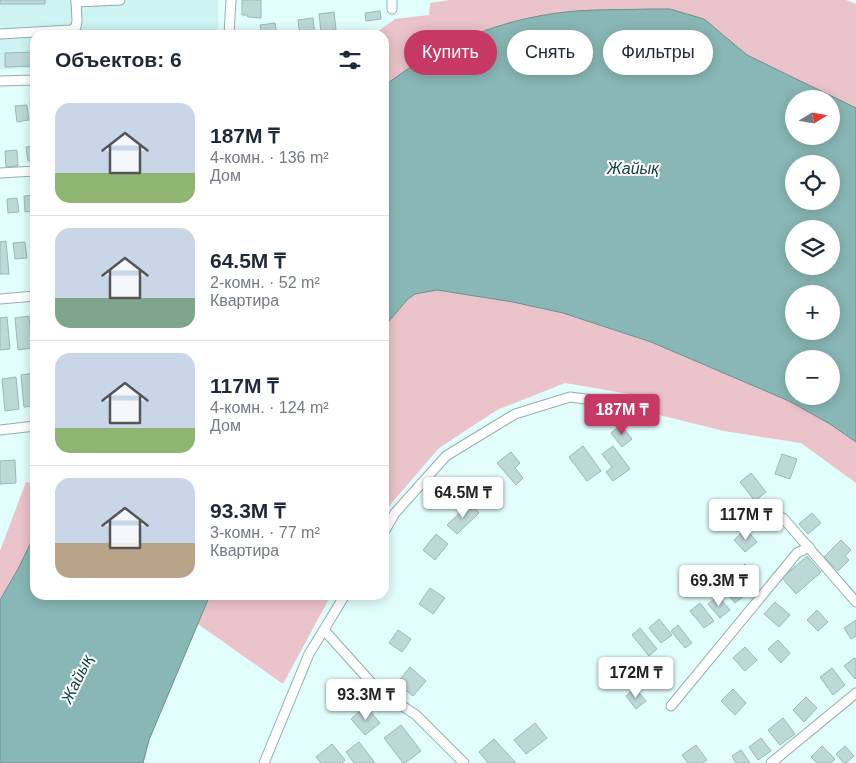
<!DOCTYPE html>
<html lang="ru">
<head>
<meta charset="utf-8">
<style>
	:root { --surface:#fff; --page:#f6f6f7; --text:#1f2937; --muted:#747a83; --line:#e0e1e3; --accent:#c73965 }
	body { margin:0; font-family:Helvetica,sans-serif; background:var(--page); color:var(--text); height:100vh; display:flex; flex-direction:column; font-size:19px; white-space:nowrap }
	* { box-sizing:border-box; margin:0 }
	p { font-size:16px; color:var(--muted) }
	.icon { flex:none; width:28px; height:28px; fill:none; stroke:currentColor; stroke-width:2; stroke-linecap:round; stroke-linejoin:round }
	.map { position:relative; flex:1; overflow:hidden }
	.drawer { position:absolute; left:30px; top:30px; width:359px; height:570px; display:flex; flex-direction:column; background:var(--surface); border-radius:15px; box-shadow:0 2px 12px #0003 }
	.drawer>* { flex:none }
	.guide { position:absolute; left:404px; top:30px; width:376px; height:45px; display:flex; gap:10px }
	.needle { width:32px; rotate:79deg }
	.controls { position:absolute; left:785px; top:90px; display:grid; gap:10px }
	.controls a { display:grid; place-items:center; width:55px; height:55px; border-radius:50%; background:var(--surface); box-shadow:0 2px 12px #0003; font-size:25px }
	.price { position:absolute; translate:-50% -42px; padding:0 11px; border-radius:5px; background:#fff; color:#222; font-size:16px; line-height:32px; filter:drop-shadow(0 1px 2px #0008) }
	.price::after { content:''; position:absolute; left:50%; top:30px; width:15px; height:11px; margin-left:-8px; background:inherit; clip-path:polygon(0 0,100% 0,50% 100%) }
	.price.on { background:var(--accent); color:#fff }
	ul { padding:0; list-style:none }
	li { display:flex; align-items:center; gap:15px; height:125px; padding:0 25px }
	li+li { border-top:1px solid var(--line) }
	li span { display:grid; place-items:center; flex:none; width:140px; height:100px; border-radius:15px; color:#555 }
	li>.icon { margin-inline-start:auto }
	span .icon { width:60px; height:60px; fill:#fffc; stroke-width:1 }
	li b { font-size:21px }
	h2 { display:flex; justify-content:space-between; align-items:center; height:60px; padding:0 25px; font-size:21px }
	.pill { padding:0 18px; border-radius:22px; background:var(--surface); box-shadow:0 2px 12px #0003; font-size:18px; line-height:45px }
	.pill.on { background:var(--accent); color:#fff }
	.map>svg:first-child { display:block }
	.built { fill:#cdf3f2 }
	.green { fill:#ebc3ca }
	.water { fill:#88b7b5; stroke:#6c908e; fill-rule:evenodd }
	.building { fill:#bcd8d7; stroke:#9cb7b6 }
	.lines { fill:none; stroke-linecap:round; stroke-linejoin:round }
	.street-casing { stroke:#94afae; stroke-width:11 }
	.street { stroke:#fff; stroke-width:9 }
	.labels { text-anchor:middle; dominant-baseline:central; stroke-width:4; stroke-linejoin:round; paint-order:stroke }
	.water-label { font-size:16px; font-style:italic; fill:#144140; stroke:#fff }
</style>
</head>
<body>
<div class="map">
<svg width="856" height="763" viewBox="0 0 856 763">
	<rect width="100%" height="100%" fill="#e1fdfc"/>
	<path class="built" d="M0,0h218v35h-183v33l-35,1z"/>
	<g class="green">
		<path d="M450,0h396l10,4v104l-109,-53 -14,-10 -63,-36 -94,2 -36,5 -61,16 -45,21 -50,33v-51h-11l22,-16 34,-4 1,-12z"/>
		<path d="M437,290l76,12 50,11 88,29 138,59 41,23 26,18v41l-55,-40 -77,-12 -69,-17 -8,-17 -82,-14 -68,27 -58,38 -55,64v-185l23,-27 8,-6z"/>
		<path d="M26,482l9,2v50l-17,35 -18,31v-49z"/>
		<path d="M210,595h121l-48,89 -85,-60z"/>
	</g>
	<g class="water">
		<path d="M649,9h21l34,10 43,36 109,53v334l-26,-18 -41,-23 -138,-59 -88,-29 -50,-11 -76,-12 -22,4 -8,6 -23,27v-241c16,-12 33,-24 51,-33 44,-24 92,-38 141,-42 24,-2 49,-1 73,-2zM794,99h37v37h-37zM794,164h37v37h-37zM794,229h37v37h-37zM794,294h37v37h-37zM794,359h37v37h-37z"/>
		<path d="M35,534v61h175l-61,145 -6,23h-143v-163l18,-31z"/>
	</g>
	<g class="building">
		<rect x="0" y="0" width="45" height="4"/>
		<path d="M242,0h19v18l-13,-1 -1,-2h-5z"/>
		<path d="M380,11l1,8 -15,2 -1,-8z"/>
		<path d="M334,12l2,18 -15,2 -2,-18z"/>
		<path d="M313,18l2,17h-15l-2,-15z"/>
		<path d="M275,23l2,12h-15l-2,-10z"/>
		<path d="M35,52v14l-30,1v-14z"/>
		<path d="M30,103h5v16h-3z"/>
		<path d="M27,105l2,15 -12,2 -2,-16z"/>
		<path d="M35,146v15h-7l-2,-14z"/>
		<path d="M17,150l1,16 -12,1 -1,-16z"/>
		<path d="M35,195v16l-10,1 -1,-16z"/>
		<path d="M17,198l2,14 -11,1 -1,-14z"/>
		<path d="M6,241l3,33h-9v-32z"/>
		<path d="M25,242l2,16 -12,1 -2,-16z"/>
		<path d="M29,316l3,32 -14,2 -3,-32z"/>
		<path d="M7,317l3,32 -10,1v-32z"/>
		<path d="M35,373v33l-11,1 -3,-32z"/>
		<path d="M16,377l3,32 -14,2 -3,-32z"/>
		<path d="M621,425l11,14 -10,8 -11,-14z"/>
		<path d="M583,446l18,25 -14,10 -18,-24z"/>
		<path d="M613,446l17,23 -17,12 -7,-9 6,-5 -10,-13z"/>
		<path d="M511,452l9,11 -5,5 8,10 -7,7 -19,-22z"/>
		<path d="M782,454l15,5 -7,20 -15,-5z"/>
		<path d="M15,460l1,23 -16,1v-23z"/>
		<path d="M751,473l15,19 -11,9 -15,-19z"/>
		<path d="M470,503l9,10 -22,21 -10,-9z"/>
		<path d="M748,503l12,15 -12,10 -12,-15z"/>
		<path d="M812,513l9,10 -13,11 -9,-10z"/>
		<path d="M746,529l11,13 -12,10 -11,-12z"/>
		<path d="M436,534l12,10 -13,16 -12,-10z"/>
		<path d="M841,540l10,10 -6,6 4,4 -11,11 -14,-14z"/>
		<path d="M807,556l14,16 -25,22 -14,-16z"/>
		<path d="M745,564l14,17 -12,10 -14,-16z"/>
		<path d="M732,582l12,14 -9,7 -12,-14z"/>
		<path d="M430,588l15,10 -12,16 -14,-10z"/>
		<path d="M718,596l12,14 -10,8 -12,-14z"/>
		<path d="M775,602l15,13 -11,12 -15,-13z"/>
		<path d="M700,603l14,18 -10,7 -14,-17z"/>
		<path d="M817,610l11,12 -10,9 -11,-11z"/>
		<path d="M659,619l13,16 -11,8 -12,-15z"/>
		<path d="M856,620v16l-5,3 -7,-11z"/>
		<path d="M678,625l14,18 -7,5 -14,-17z"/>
		<path d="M640,628l17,21 -8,7 -17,-21z"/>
		<path d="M398,630l13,9 -9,13 -13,-9z"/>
		<path d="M778,640l12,13 -9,10 -13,-14z"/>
		<path d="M745,647l12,13 -12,11 -12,-13z"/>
		<path d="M638,657l13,16 -9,8 -14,-17z"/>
		<path d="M854,658l2,1v19l-1,1 -11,-13z"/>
		<path d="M410,667l16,14 -13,15 -16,-13z"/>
		<path d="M832,668l13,17 -12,10 -13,-18z"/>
		<path d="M344,680l14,16 -15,13 -14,-16z"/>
		<path d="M635,688l11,13 -10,8 -10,-13z"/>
		<path d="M733,689l13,14 -11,12 -14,-14z"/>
		<path d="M806,697l11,11 -13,14 -11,-12z"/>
		<path d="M366,706l14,17 -15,12 -14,-16z"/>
		<path d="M783,718l12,16 -15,11 -12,-15z"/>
		<path d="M535,723l12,15 -21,16 -12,-14z"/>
		<path d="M401,725l20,26 -16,12h-2l-19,-25z"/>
		<path d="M761,738l10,13 -13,9 -9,-13z"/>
		<path d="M494,739l22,24h-28l-9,-11z"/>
		<path d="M359,742l16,21h-21l-8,-11z"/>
		<path d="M332,744l13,16 -3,3h-21l-5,-6z"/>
		<path d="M696,745l11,15 -4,3h-15l-6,-8z"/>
		<path d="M822,746l13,13 -4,4h-14l-6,-6z"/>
		<path d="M845,746l9,10 -8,7h-2l-8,-9z"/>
		<path d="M741,750l9,13h-14l-4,-7z"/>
	</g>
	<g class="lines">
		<g class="street-casing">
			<g id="street">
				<path d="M392,0v9"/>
				<path d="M76,2l44,-2"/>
				<path d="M0,34l71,-4 5,-3 1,-6 -1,-21"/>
				<path d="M229,35l2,-35"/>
				<path d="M0,81l35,-1"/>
				<path d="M0,173l35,-2"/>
				<path d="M0,299l35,-3"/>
				<path d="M0,430l35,-4"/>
				<path d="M783,518l73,84"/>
				<path d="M384,532l11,-19 51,-57 69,-42 55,-17 78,10"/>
				<path d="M324,630l53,59 39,26 48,48"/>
				<path d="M671,706l126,-153 12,-6"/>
				<path d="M264,763l45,-109 36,-59"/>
				<path d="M771,763l85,-70"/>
			</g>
		</g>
		<use href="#street" class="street"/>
	</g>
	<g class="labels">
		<g class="water-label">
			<text x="633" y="168">Жайық</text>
			<text transform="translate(77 679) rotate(-64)">Жайық</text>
		</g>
	</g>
</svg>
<div class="controls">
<a><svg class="needle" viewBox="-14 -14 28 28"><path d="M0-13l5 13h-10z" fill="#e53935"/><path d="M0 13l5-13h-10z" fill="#747a83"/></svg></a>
<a><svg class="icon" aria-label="locate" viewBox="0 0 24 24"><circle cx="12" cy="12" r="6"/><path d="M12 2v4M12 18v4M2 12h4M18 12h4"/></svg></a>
<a><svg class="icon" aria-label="layers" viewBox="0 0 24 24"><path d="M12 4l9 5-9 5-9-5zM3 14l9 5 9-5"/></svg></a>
<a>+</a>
<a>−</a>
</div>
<b class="price on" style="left:622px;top:436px">187M ₸</b>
<b class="price" style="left:463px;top:519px">64.5M ₸</b>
<b class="price" style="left:746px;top:541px">117M ₸</b>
<b class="price" style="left:719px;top:607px">69.3M ₸</b>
<b class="price" style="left:636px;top:699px">172M ₸</b>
<b class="price" style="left:366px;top:721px">93.3M ₸</b>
<div class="guide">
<a class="pill on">Купить</a>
<a class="pill">Снять</a>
<a class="pill">Фильтры</a>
</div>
<section class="drawer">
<h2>Объектов: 6<svg class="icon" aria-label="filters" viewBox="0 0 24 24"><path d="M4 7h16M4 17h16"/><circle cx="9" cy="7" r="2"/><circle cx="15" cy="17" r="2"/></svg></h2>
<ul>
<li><span style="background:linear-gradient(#c9d6e8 70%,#8fb573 0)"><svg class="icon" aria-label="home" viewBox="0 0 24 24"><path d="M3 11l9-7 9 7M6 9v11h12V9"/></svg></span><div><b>187M ₸</b><p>4-комн. · 136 m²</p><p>Дом</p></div></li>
<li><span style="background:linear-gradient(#c9d6e8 70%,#7fa58c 0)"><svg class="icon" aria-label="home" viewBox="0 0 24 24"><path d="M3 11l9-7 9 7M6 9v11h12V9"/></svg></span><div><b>64.5M ₸</b><p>2-комн. · 52 m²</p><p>Квартира</p></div></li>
<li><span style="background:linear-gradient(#c9d6e8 75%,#8fb573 0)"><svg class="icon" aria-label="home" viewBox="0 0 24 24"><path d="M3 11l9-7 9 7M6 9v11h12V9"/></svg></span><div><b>117M ₸</b><p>4-комн. · 124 m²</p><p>Дом</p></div></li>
<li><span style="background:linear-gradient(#c9d6e8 65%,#b9a48a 0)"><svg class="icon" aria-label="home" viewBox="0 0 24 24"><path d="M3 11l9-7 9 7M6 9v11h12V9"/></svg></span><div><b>93.3M ₸</b><p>3-комн. · 77 m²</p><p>Квартира</p></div></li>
</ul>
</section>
</div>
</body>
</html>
